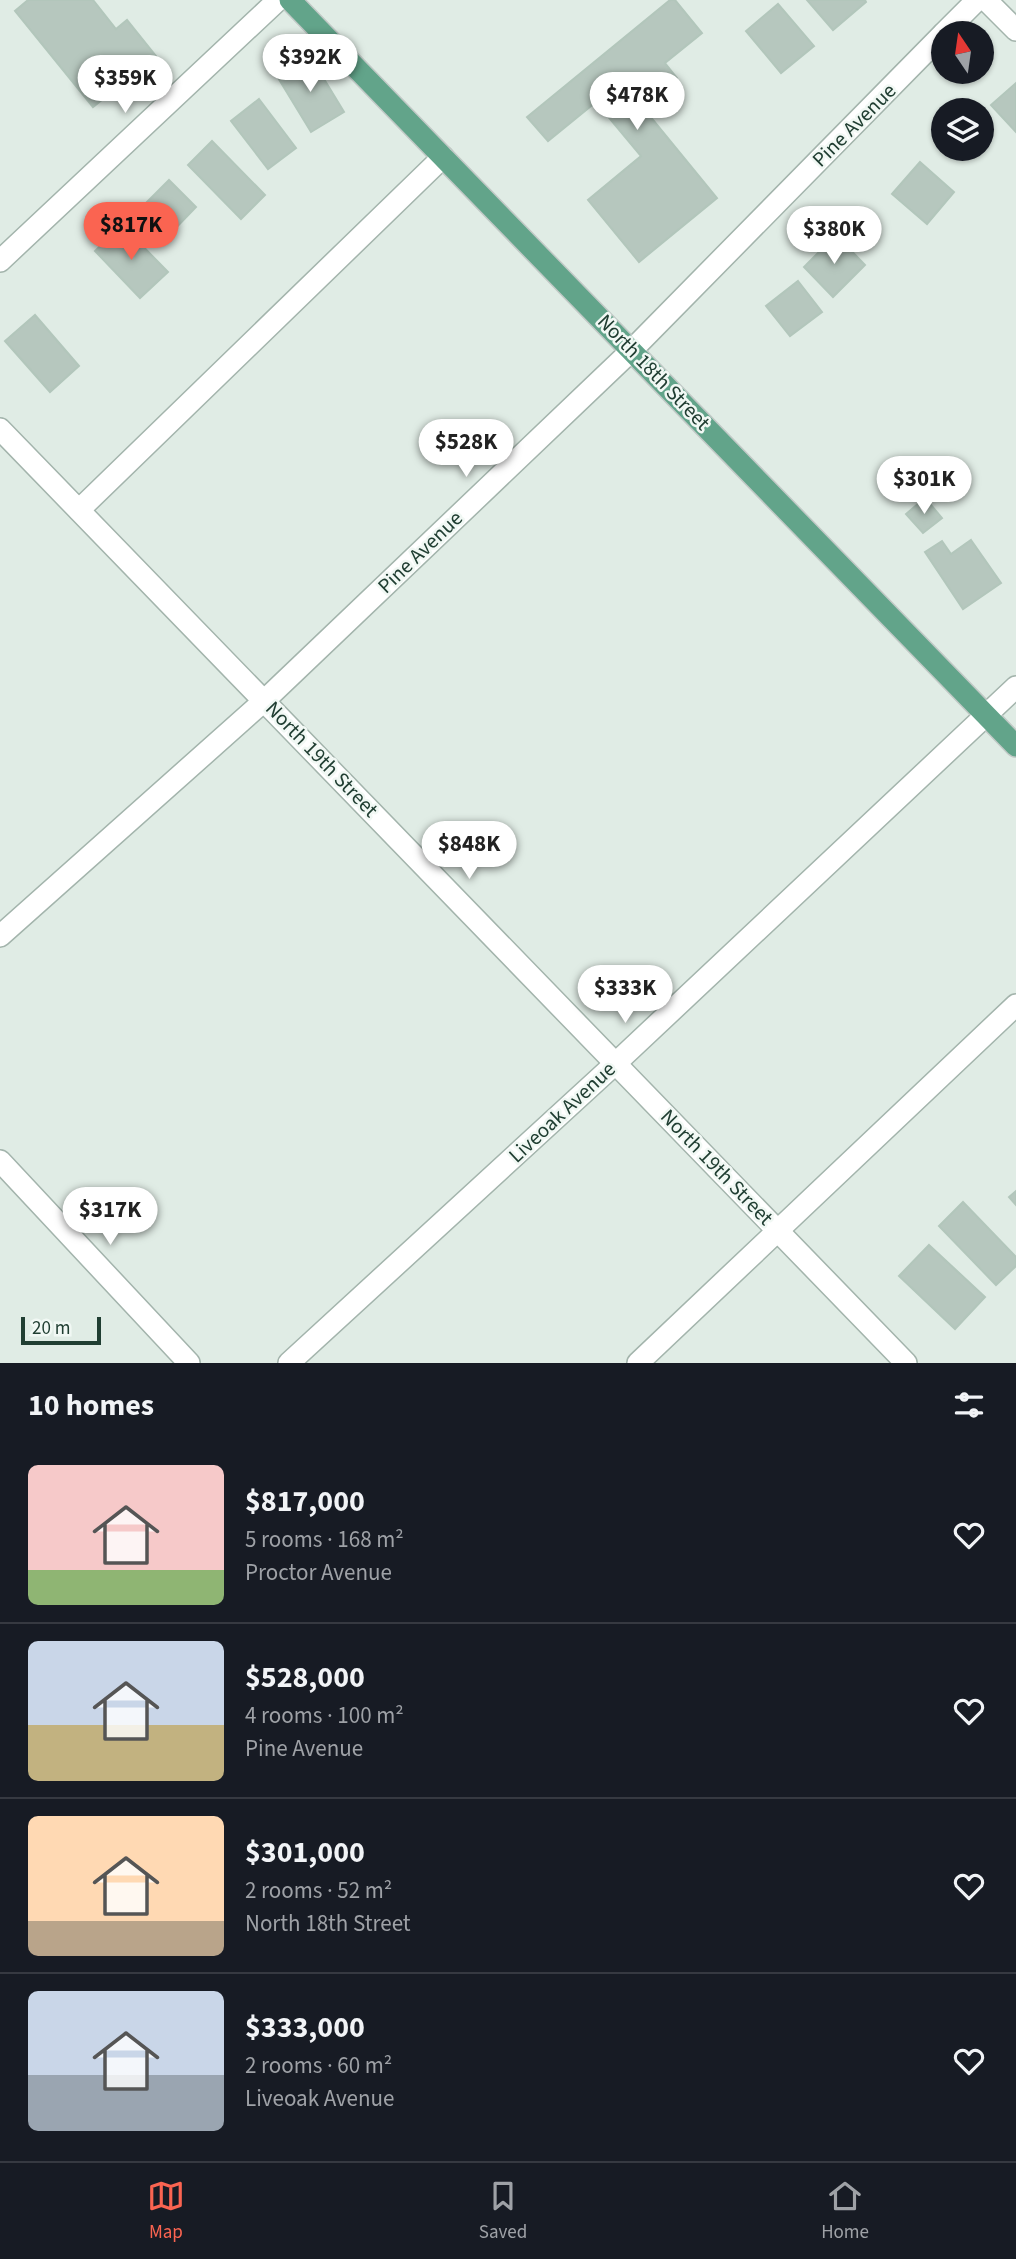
<!DOCTYPE html>
<html lang="en">
<head>
<meta charset="utf-8">
<style>
	:root { --surface:#171b24; --page:#20242c; --text:#f1f3f6; --muted:#9ea1a6; --line:#363941; --accent:#fa6451 }
	body { margin:0; font-family:"Source Sans 3",sans-serif; background:var(--page); color:var(--text); height:100vh; display:flex; flex-direction:column; font-size:26px; white-space:nowrap }
	* { box-sizing:border-box; margin:0 }
	p { font-size:23px; color:var(--muted) }
	.icon { flex:none; width:38px; height:38px; fill:none; stroke:currentColor; stroke-width:2; stroke-linecap:round; stroke-linejoin:round }
	.map { position:relative; height:1363px; overflow:hidden }
	.sheet { display:flex; flex-direction:column; background:var(--surface); flex:1 }
	.sheet>* { flex:none }
	.needle { width:46px; rotate:347deg }
	.tools { position:absolute; left:931px; top:21px; display:grid; gap:14px }
	.tools a { display:grid; place-items:center; width:63px; height:63px; border-radius:50%; background:var(--surface); box-shadow:0 2px 5px #0004; font-size:35px }
	.scale { position:absolute; left:21px; bottom:18px; width:80px; box-sizing:border-box; padding-left:7px; border:4px solid #203e32; border-top:0; font-size:19px; line-height:24px; white-space:nowrap; color:#203e32; -webkit-text-stroke:5px #f1f8f4; paint-order:stroke }
	.price { position:absolute; translate:-50% -60px; padding:0 16px; border-radius:24px; background:#fff; color:#222; font-size:23px; line-height:46px; filter:drop-shadow(0 2px 4px #0008) }
	.price::after { content:''; position:absolute; left:50%; top:42px; width:21px; height:16px; margin-left:-10px; background:inherit; clip-path:polygon(0 0,100% 0,50% 100%) }
	.price.selected { background:var(--accent); color:#111 }
	ul { padding:0; list-style:none }
	li { display:flex; align-items:center; gap:21px; height:175px; padding:0 28px }
	li+li { border-top:2px solid var(--line) }
	li span { display:grid; place-items:center; flex:none; width:196px; height:140px; border-radius:10px; color:#555 }
	li>.icon { margin-inline-start:auto }
	span .icon { width:84px; height:84px; fill:#fffc; stroke-width:1 }
	li b { font-size:30px }
	h2 { display:flex; justify-content:space-between; align-items:center; height:84px; padding:0 28px; font-size:30px }
	.menu { display:flex; justify-content:space-around; align-items:center; height:98px; border-top:2px solid var(--line); background:var(--surface); font-size:19px; color:var(--muted) }
	.menu a { display:grid; justify-items:center; gap:4px }
	.menu .selected { color:var(--accent) }
	.map>svg:first-child { display:block }
	.building { fill:#b6c7be; stroke:#b2c6bb; stroke-width:2 }
	.lines { fill:none; stroke-linecap:round; stroke-linejoin:round }
	.minor-casing { stroke:#a3b4ac; stroke-width:24 }
	.major-casing { stroke:#c1c9c6; stroke-width:24 }
	.minor { stroke:#fff; stroke-width:21 }
	.major { stroke:#62a48a; stroke-width:21 }
	.labels { text-anchor:middle; dominant-baseline:central; stroke-width:5; stroke-linejoin:round; paint-order:stroke }
	.street-label { font-size:21px; fill:#203e32; stroke:#f1f8f4 }
</style>
</head>
<body>
<div class="map">
<svg width="1016" height="1363" viewBox="0 0 1016 1363">
	<rect width="100%" height="100%" fill="#e0ece5"/>
	<g class="building">
		<path d="M28,0h65l23,29 11,-9 29,36 -63,51 -78,-96z"/>
		<path d="M670,0h5l27,33 -37,30 12,15 -22,19 -8,-10 -12,11 82,100 -78,64 -51,-62 53,-44 -45,-54 -48,39 -21,-24z"/>
		<path d="M807,0h58l1,2 -33,28z"/>
		<path d="M778,4l36,42 -33,27 -35,-42z"/>
		<path d="M310,56l34,56 -33,20 -34,-56z"/>
		<path d="M1016,83v49l-25,-27z"/>
		<path d="M259,99l37,49 -28,21 -37,-48z"/>
		<path d="M212,141l53,54 -24,24 -53,-54z"/>
		<path d="M920,162l34,30 -27,32 -35,-30z"/>
		<path d="M169,180l27,27 -29,30 -27,-28z"/>
		<path d="M122,225l46,47 -28,26 -45,-47z"/>
		<path d="M836,235l29,30 -32,32 -29,-30z"/>
		<path d="M798,281l24,31 -32,24 -24,-30z"/>
		<path d="M35,315l44,51 -29,26 -45,-51z"/>
		<path d="M925,498l17,20 -19,15 -17,-19z"/>
		<path d="M971,540l30,43 -38,26 -38,-57 17,-11 9,13z"/>
		<path d="M1016,1191v14l-7,-8z"/>
		<path d="M963,1202l53,55v9l-20,19 -57,-59z"/>
		<path d="M929,1245l56,52 -30,32 -56,-53z"/>
	</g>
	<g class="lines">
		<g class="minor-casing">
			<g id="minor">
				<path d="M986,0l30,30"/>
				<path d="M944,33l33,-33"/>
				<path d="M0,261l278,-261"/>
				<path d="M0,429l906,934"/>
				<path d="M79,510l364,-353"/>
				<path d="M0,936l265,-236 367,-350 311,-316"/>
				<path d="M0,1161l189,202"/>
				<path d="M289,1363l327,-300 400,-376"/>
				<path d="M638,1363l378,-358"/>
			</g>
		</g>
		<g class="major-casing">
			<path id="major" d="M290,0l726,746"/>
		</g>
		<use href="#minor" class="minor"/>
		<use href="#major" class="major"/>
	</g>
	<g class="labels">
		<g class="street-label">
			<text transform="translate(854 125) rotate(-45)">Pine Avenue</text>
			<text transform="translate(654 372) rotate(46)">North 18th Street</text>
			<text transform="translate(420 552) rotate(-44)">Pine Avenue</text>
			<text transform="translate(322 759) rotate(46)">North 19th Street</text>
			<text transform="translate(562 1112) rotate(-43)">Liveoak Avenue</text>
			<text transform="translate(717 1167) rotate(46)">North 19th Street</text>
		</g>
	</g>
</svg>
<div class="tools">
<a><svg class="needle" viewBox="-14 -14 28 28"><path d="M0-13l5 13h-10z" fill="#e53935"/><path d="M0 13l5-13h-10z" fill="#9ea1a6"/></svg></a>
<a><svg class="icon" aria-label="layers" viewBox="0 0 24 24"><path d="M12 4l9 5-9 5-9-5zM3 14l9 5 9-5"/></svg></a>
</div>
<div class="scale">20 m</div>
<b class="price" style="left:310px;top:94px">$392K</b>
<b class="price" style="left:125px;top:115px">$359K</b>
<b class="price" style="left:637px;top:132px">$478K</b>
<b class="price selected" style="left:131px;top:262px">$817K</b>
<b class="price" style="left:834px;top:266px">$380K</b>
<b class="price" style="left:466px;top:479px">$528K</b>
<b class="price" style="left:924px;top:516px">$301K</b>
<b class="price" style="left:469px;top:881px">$848K</b>
<b class="price" style="left:625px;top:1025px">$333K</b>
<b class="price" style="left:110px;top:1247px">$317K</b>
</div>
<section class="sheet">
<h2>10 homes<svg class="icon" aria-label="filters" viewBox="0 0 24 24"><path d="M4 7h16M4 17h16"/><circle cx="9" cy="7" r="2"/><circle cx="15" cy="17" r="2"/></svg></h2>
<ul>
<li><span style="background:linear-gradient(#f6c9c9 75%,#8fb573 0)"><svg class="icon" aria-label="home" viewBox="0 0 24 24"><path d="M3 11l9-7 9 7M6 9v11h12V9"/></svg></span><div><b>$817,000</b><p>5 rooms · 168 m²</p><p>Proctor Avenue</p></div><svg class="icon" aria-label="heart" viewBox="0 0 24 24"><path d="M12 20l-8-8c-3-5 5-10 8-4 3-6 11-1 8 4z"/></svg></li>
<li><span style="background:linear-gradient(#c9d6e8 60%,#c2b280 0)"><svg class="icon" aria-label="home" viewBox="0 0 24 24"><path d="M3 11l9-7 9 7M6 9v11h12V9"/></svg></span><div><b>$528,000</b><p>4 rooms · 100 m²</p><p>Pine Avenue</p></div><svg class="icon" aria-label="heart" viewBox="0 0 24 24"><path d="M12 20l-8-8c-3-5 5-10 8-4 3-6 11-1 8 4z"/></svg></li>
<li><span style="background:linear-gradient(#ffd9b3 75%,#b9a48a 0)"><svg class="icon" aria-label="home" viewBox="0 0 24 24"><path d="M3 11l9-7 9 7M6 9v11h12V9"/></svg></span><div><b>$301,000</b><p>2 rooms · 52 m²</p><p>North 18th Street</p></div><svg class="icon" aria-label="heart" viewBox="0 0 24 24"><path d="M12 20l-8-8c-3-5 5-10 8-4 3-6 11-1 8 4z"/></svg></li>
<li><span style="background:linear-gradient(#c9d6e8 60%,#9aa5b1 0)"><svg class="icon" aria-label="home" viewBox="0 0 24 24"><path d="M3 11l9-7 9 7M6 9v11h12V9"/></svg></span><div><b>$333,000</b><p>2 rooms · 60 m²</p><p>Liveoak Avenue</p></div><svg class="icon" aria-label="heart" viewBox="0 0 24 24"><path d="M12 20l-8-8c-3-5 5-10 8-4 3-6 11-1 8 4z"/></svg></li>
</ul>
</section>
<nav class="menu">
<a class="selected"><svg class="icon" aria-label="map" viewBox="0 0 24 24"><path d="M3 6l6-2 6 2 6-2v14l-6 2-6-2-6 2zM9 4v14M15 6v14"/></svg>Map</a>
<a><svg class="icon" aria-label="saved" viewBox="0 0 24 24"><path d="M7 4h10v16l-5-4-5 4z"/></svg>Saved</a>
<a><svg class="icon" aria-label="home" viewBox="0 0 24 24"><path d="M3 11l9-7 9 7M6 9v11h12V9"/></svg>Home</a>
</nav>
</body>
</html>
